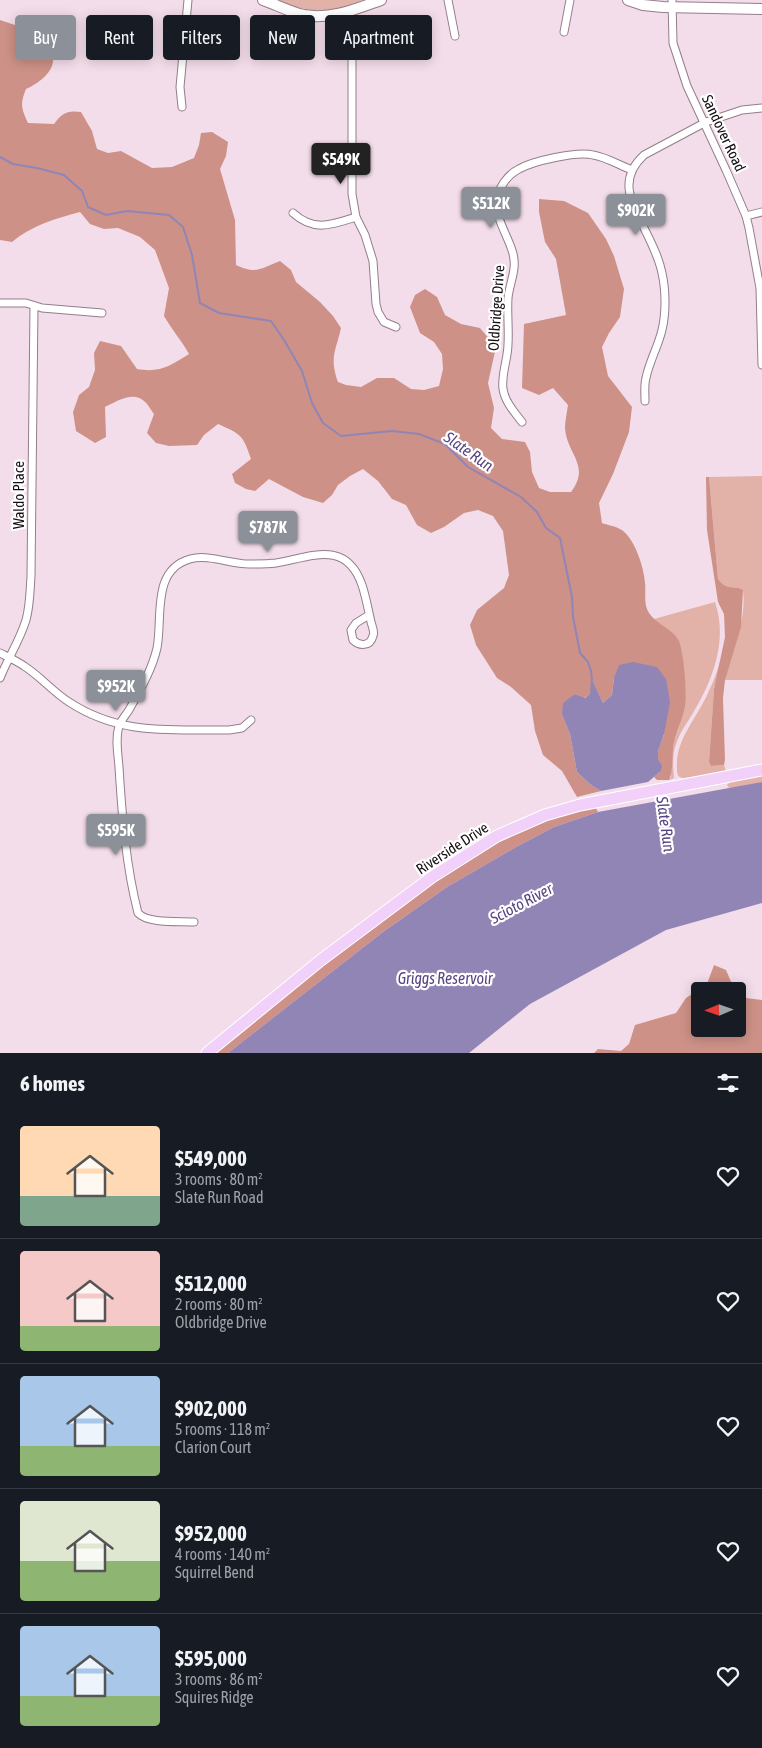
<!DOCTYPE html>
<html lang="en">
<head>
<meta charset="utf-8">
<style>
	:root { --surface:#171b24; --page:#20242c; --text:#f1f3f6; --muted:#9ea1a6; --line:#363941; --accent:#8c9099 }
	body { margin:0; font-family:"Asap Condensed",sans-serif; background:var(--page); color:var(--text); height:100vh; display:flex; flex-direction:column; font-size:19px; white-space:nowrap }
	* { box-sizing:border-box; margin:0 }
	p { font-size:16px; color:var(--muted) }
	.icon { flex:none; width:28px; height:28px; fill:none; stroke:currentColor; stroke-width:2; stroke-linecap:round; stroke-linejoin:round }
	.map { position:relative; height:1053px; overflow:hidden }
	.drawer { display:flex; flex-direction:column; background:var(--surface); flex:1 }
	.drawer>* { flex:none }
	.banner { position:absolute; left:15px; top:15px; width:500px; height:45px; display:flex; gap:10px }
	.needle { width:32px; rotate:268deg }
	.tools { position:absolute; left:691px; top:982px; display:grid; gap:10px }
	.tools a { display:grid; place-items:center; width:55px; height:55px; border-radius:5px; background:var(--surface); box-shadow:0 2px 12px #0003; font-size:25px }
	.price { position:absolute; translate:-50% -42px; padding:0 11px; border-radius:5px; background:var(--accent); color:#fff; font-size:16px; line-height:32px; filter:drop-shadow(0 1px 2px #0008) }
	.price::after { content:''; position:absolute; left:50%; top:30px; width:15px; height:11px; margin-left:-8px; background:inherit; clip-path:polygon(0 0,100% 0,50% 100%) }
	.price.active { background:#222; color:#fff }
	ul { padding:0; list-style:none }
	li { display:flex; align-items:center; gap:15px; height:125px; padding:0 20px }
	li+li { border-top:1px solid var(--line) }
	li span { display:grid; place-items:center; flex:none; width:140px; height:100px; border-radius:5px; color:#555 }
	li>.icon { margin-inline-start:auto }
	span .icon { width:60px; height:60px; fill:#fffc; stroke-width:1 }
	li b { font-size:21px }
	h2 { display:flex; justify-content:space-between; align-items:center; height:60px; padding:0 20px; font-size:21px }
	.tag { padding:0 18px; border-radius:5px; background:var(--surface); box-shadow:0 2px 12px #0003; font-size:18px; line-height:45px }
	.tag.active { background:var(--accent); color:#fff }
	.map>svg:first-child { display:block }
	.green { fill:#e2b1a8 }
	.forest { fill:#cd9187 }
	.water { fill:#9185b6 }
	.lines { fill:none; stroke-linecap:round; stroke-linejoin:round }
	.stream { stroke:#9185b6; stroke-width:2 }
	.street-casing { stroke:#937e8a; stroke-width:9 }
	.secondary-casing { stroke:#937e8a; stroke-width:12 }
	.primary-casing { stroke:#fff; stroke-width:13 }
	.street { stroke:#fff; stroke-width:7 }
	.secondary { stroke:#fff; stroke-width:10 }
	.primary { stroke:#f1d1f9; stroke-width:11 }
	.labels { text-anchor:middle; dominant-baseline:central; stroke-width:4.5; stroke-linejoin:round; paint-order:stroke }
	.street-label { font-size:15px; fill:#150e12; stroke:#fff }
	.water-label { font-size:16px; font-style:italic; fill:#574484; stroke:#fff }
</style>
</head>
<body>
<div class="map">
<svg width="762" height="1053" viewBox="0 0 762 1053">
	<rect width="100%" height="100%" fill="#f4ddea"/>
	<g class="green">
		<path d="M276,0h87c-33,15 -54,13 -87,0z"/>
		<path d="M762,476v204h-37c6,-31 22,-58 18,-90 -10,-6 -15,2 -25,-11l-9,-102z"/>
		<path d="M715,602c13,38 -2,78 -22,111 -6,10 -13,19 -17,31 -4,11 -3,23 -2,34l-5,2 2,-3v-14l3,-22 6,-17 -26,-105z"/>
		<path d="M722,656l-8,33 -5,73 2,4 13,-1 2,7 -41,6c-7,0 -8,-3 -8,-10 -2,-28 20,-50 31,-75 6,-12 10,-24 14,-37z"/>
		<path d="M762,776v6l-32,7 -3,-4 3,-3z"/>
	</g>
	<g class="forest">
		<path d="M0,20l33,11h10c4,9 11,20 10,30 -1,13 -16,23 -27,28 -6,15 -5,19 2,34l26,1c8,-11 13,-14 27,-12l11,19 5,18 11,4 13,-2 31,17 20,-1 22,-9 5,-13 2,-12 11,-1 16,10 -2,14 -6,13 15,51 1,45c21,10 25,3 44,-4l11,9 5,12 24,20 13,14 8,12c-5,23 -12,29 -3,54l8,3 15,2 16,-9h17l17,11 13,1 15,-4 4,-17 -1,-15 -8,-12 -14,-9 -10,-26 5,-12 10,-6 12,8 8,18 16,9 19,4 16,19 -8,36 6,25 -3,20 11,11 23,3 5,10 2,20 7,16 11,4h21c20,-27 -4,-37 -6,-64 0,-7 2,-16 3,-23l-15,-17 -14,7 -17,-7 2,-64 42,-9 -10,-56 -11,-17 -6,-30v-13l25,2 24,12 18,26 8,17 10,33 -4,28 -11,16 -7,14 6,29 24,31 -3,25 -16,42 -14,29 3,20c5,2 13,3 18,6 14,7 24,38 25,54 1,7 -1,19 2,26 6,15 25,18 32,32 5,13 8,51 6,65 -2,12 -8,24 -11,36 -2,9 -1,32 -5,38h-12l-3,-3 7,-6c1,-6 -2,-6 -3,-12 -2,-7 4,-18 6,-25l-50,-56 -2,17 -9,8 -12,-24v15l-7,4 -9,-4 -13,21 8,19 7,38 14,13 10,6 -24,6 -15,-26 -19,-16 -8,-24 -4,-26 -20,-18 -14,-9 -21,-33 -6,-20 7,-15 27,-22 5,-13 -6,-44 -10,-15 -15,-6 -14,3 -20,14 -13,6 -14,-8 -11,-20 -14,-6 -14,-18 -15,-12 -13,7 -12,9 -6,10 -9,8 -20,-6 -34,-18 -14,12 -9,-2 -11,-6 -3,-9 19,-15c-8,-24 -10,-25 -33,-35l-14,11 -7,10 -28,1 -13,-3 -9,-10 7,-19c-3,-4 -6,-10 -10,-13 -11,-10 -27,0 -39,6l1,30 -11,6 -19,-12 -3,-19 6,-17 10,-8 6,-17 -1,-17 6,-12 21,5 16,23c23,4 33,-3 52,-15 -7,-13 -17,-24 -25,-38l5,-28 -14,-38 -15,-13 -22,-9 -14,1 -14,-5 -10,-12c-25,7 -48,13 -68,30l-12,-2z"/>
		<path d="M706,477h3l9,102c10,13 15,5 25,11l-2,37 -16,53 -2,18 2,62 -1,5 -13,1 -2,-4 5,-73 11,-52 -1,-23 -6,-12 -11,-72z"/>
		<path d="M596,808l2,4 -44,15 -38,20 -69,40 -64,45 -155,121h-14c61,-49 121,-99 185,-145 59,-43 122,-90 197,-100z"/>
		<path d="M714,965l12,5 9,21h-35v38h38v-32l24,3v53h-168l4,-4 23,2 8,-7 6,-19 41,-12 10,-15 21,-14z"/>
	</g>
	<g class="water">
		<path d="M633,662l24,5 9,12 4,23 -6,32 -6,17v8l4,7 -1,5 -13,11 -47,9 -10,-6 -14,-13 -7,-38 -8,-19 1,-12 12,-9 10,4 5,-4 1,-16 12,25 9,-8 2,-17 5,-13z"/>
		<path d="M762,782v121l-96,27 -136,74 -61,49h-241l155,-121 64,-45 69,-40 38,-20 44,-15z"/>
	</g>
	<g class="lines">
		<path class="stream" d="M0,157l13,7 24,4 27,7 18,16 6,16 18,8 21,-4 42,4 14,12 9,28 8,48 19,10 52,8 13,19 18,31 10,32 11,20 18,13 51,-5 27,3 26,10 23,23 53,30 16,15 9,16 14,10 12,59 1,20 7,36 8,9 3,9 1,9"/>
		<g class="street-casing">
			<g id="street">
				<path d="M448,0l7,36"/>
				<path d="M672,0l1,43 14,43 39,84 20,46 3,12 11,60 2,77"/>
				<path d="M345,13l4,14 3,30v137l4,23 9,18 8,26 3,43 2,8 6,10 12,5"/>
				<path d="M564,32l6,-32"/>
				<path d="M182,107l-2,-20 8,-87"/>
				<path d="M293,213c21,19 38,12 63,4"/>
				<path d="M746,216l16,-4"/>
				<path d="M0,303h26l16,5 60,5"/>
				<path d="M645,401c0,-8 -1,-16 1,-23 3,-16 12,-31 16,-48 4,-17 4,-39 0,-57 -3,-15 -10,-29 -17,-43 -13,-27 -28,-50 -1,-75l62,-33 36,-12 20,-2"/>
				<path d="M522,422c-7,-9 -17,-20 -19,-33 -2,-15 5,-30 5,-45 1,-15 -1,-30 0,-46 1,-10 5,-20 6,-30 3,-22 -18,-42 -17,-65 0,-14 10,-28 22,-34 14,-8 58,-18 74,-14 13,2 26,10 39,15"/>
				<path d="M0,653c8,4 17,8 24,13 16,10 29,26 45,36 52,34 101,27 160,28l13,-2 9,-8"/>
				<path d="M0,678c8,-20 20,-38 26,-58 4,-14 4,-30 5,-44l3,-270"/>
				<path d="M194,922c-15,-1 -46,2 -56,-9 -12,-47 -16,-97 -19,-146 -1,-13 -4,-28 0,-41 2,-6 7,-11 10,-16 11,-20 23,-40 28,-62 6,-30 -6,-78 33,-89 19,-5 40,5 59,5 9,0 18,0 27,-1 35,-6 70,-24 86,22 4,12 6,24 9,37 1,4 4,10 2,14 -3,11 -14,10 -20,4l-2,-10 5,-7 13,-8"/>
			</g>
		</g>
		<g class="secondary-casing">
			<g id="secondary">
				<path d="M263,0c14,5 27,12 41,15 27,5 52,-6 77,-15"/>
				<path d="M628,0l15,5 20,2 99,2"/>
			</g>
		</g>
		<g class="primary-casing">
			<path id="primary" d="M207,1053l114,-93 111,-83 65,-41 48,-21 35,-10 182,-35"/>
		</g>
		<use href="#street" class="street"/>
		<use href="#secondary" class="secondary"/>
		<use href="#primary" class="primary"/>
	</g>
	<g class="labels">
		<g class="street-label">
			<text transform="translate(724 133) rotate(65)">Sandover Road</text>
			<text transform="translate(496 308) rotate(-86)">Oldbridge Drive</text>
			<text transform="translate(18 495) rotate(-90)">Waldo Place</text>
			<text transform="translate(452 848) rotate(-33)">Riverside Drive</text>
		</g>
		<g class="water-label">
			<text transform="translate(469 451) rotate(35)">Slate Run</text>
			<text transform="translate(666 824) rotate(82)">Slate Run</text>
			<text transform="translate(521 903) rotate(-28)">Scioto River</text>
			<text x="445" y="978">Griggs Reservoir</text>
		</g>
	</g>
</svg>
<div class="tools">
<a><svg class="needle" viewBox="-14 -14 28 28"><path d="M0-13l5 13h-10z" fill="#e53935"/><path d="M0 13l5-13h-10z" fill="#9ea1a6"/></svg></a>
</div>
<b class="price active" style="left:341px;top:185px">$549K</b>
<b class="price" style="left:491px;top:229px">$512K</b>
<b class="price" style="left:636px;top:236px">$902K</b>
<b class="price" style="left:268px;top:553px">$787K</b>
<b class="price" style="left:116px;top:712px">$952K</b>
<b class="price" style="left:116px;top:856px">$595K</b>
<div class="banner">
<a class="tag active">Buy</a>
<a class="tag">Rent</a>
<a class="tag">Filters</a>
<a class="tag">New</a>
<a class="tag">Apartment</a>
</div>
</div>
<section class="drawer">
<h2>6 homes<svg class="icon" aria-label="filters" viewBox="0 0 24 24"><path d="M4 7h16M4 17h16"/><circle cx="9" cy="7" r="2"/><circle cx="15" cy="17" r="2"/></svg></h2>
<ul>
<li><span style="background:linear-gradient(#ffd9b3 70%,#7fa58c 0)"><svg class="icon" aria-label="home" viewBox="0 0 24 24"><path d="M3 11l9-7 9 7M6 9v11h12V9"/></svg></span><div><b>$549,000</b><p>3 rooms · 80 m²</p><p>Slate Run Road</p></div><svg class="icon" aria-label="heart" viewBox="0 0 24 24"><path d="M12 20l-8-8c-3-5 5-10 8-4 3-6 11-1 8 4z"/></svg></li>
<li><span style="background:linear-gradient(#f6c9c9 75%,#8fb573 0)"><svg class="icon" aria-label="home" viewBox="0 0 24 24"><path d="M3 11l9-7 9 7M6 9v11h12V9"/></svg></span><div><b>$512,000</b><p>2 rooms · 80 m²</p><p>Oldbridge Drive</p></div><svg class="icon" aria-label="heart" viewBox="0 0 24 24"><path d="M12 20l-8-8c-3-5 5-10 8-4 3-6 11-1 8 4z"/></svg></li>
<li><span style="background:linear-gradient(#a9c7e8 70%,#8fb573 0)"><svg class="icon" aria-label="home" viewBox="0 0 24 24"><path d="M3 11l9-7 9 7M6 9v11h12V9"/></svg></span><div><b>$902,000</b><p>5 rooms · 118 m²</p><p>Clarion Court</p></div><svg class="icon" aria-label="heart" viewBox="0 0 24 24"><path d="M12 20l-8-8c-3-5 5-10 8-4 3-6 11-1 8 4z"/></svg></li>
<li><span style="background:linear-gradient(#dfe7d0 60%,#8fb573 0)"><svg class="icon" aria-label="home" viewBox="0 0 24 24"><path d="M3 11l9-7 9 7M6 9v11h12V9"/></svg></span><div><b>$952,000</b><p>4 rooms · 140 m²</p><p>Squirrel Bend</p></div><svg class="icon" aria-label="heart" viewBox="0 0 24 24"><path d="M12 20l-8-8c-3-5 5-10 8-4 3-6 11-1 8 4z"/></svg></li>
<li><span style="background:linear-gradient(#a9c7e8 70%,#8fb573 0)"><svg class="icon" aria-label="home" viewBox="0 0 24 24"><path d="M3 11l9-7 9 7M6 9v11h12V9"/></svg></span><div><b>$595,000</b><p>3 rooms · 86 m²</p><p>Squires Ridge</p></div><svg class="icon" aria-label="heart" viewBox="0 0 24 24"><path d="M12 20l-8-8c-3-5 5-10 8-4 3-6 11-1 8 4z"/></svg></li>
</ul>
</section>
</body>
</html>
